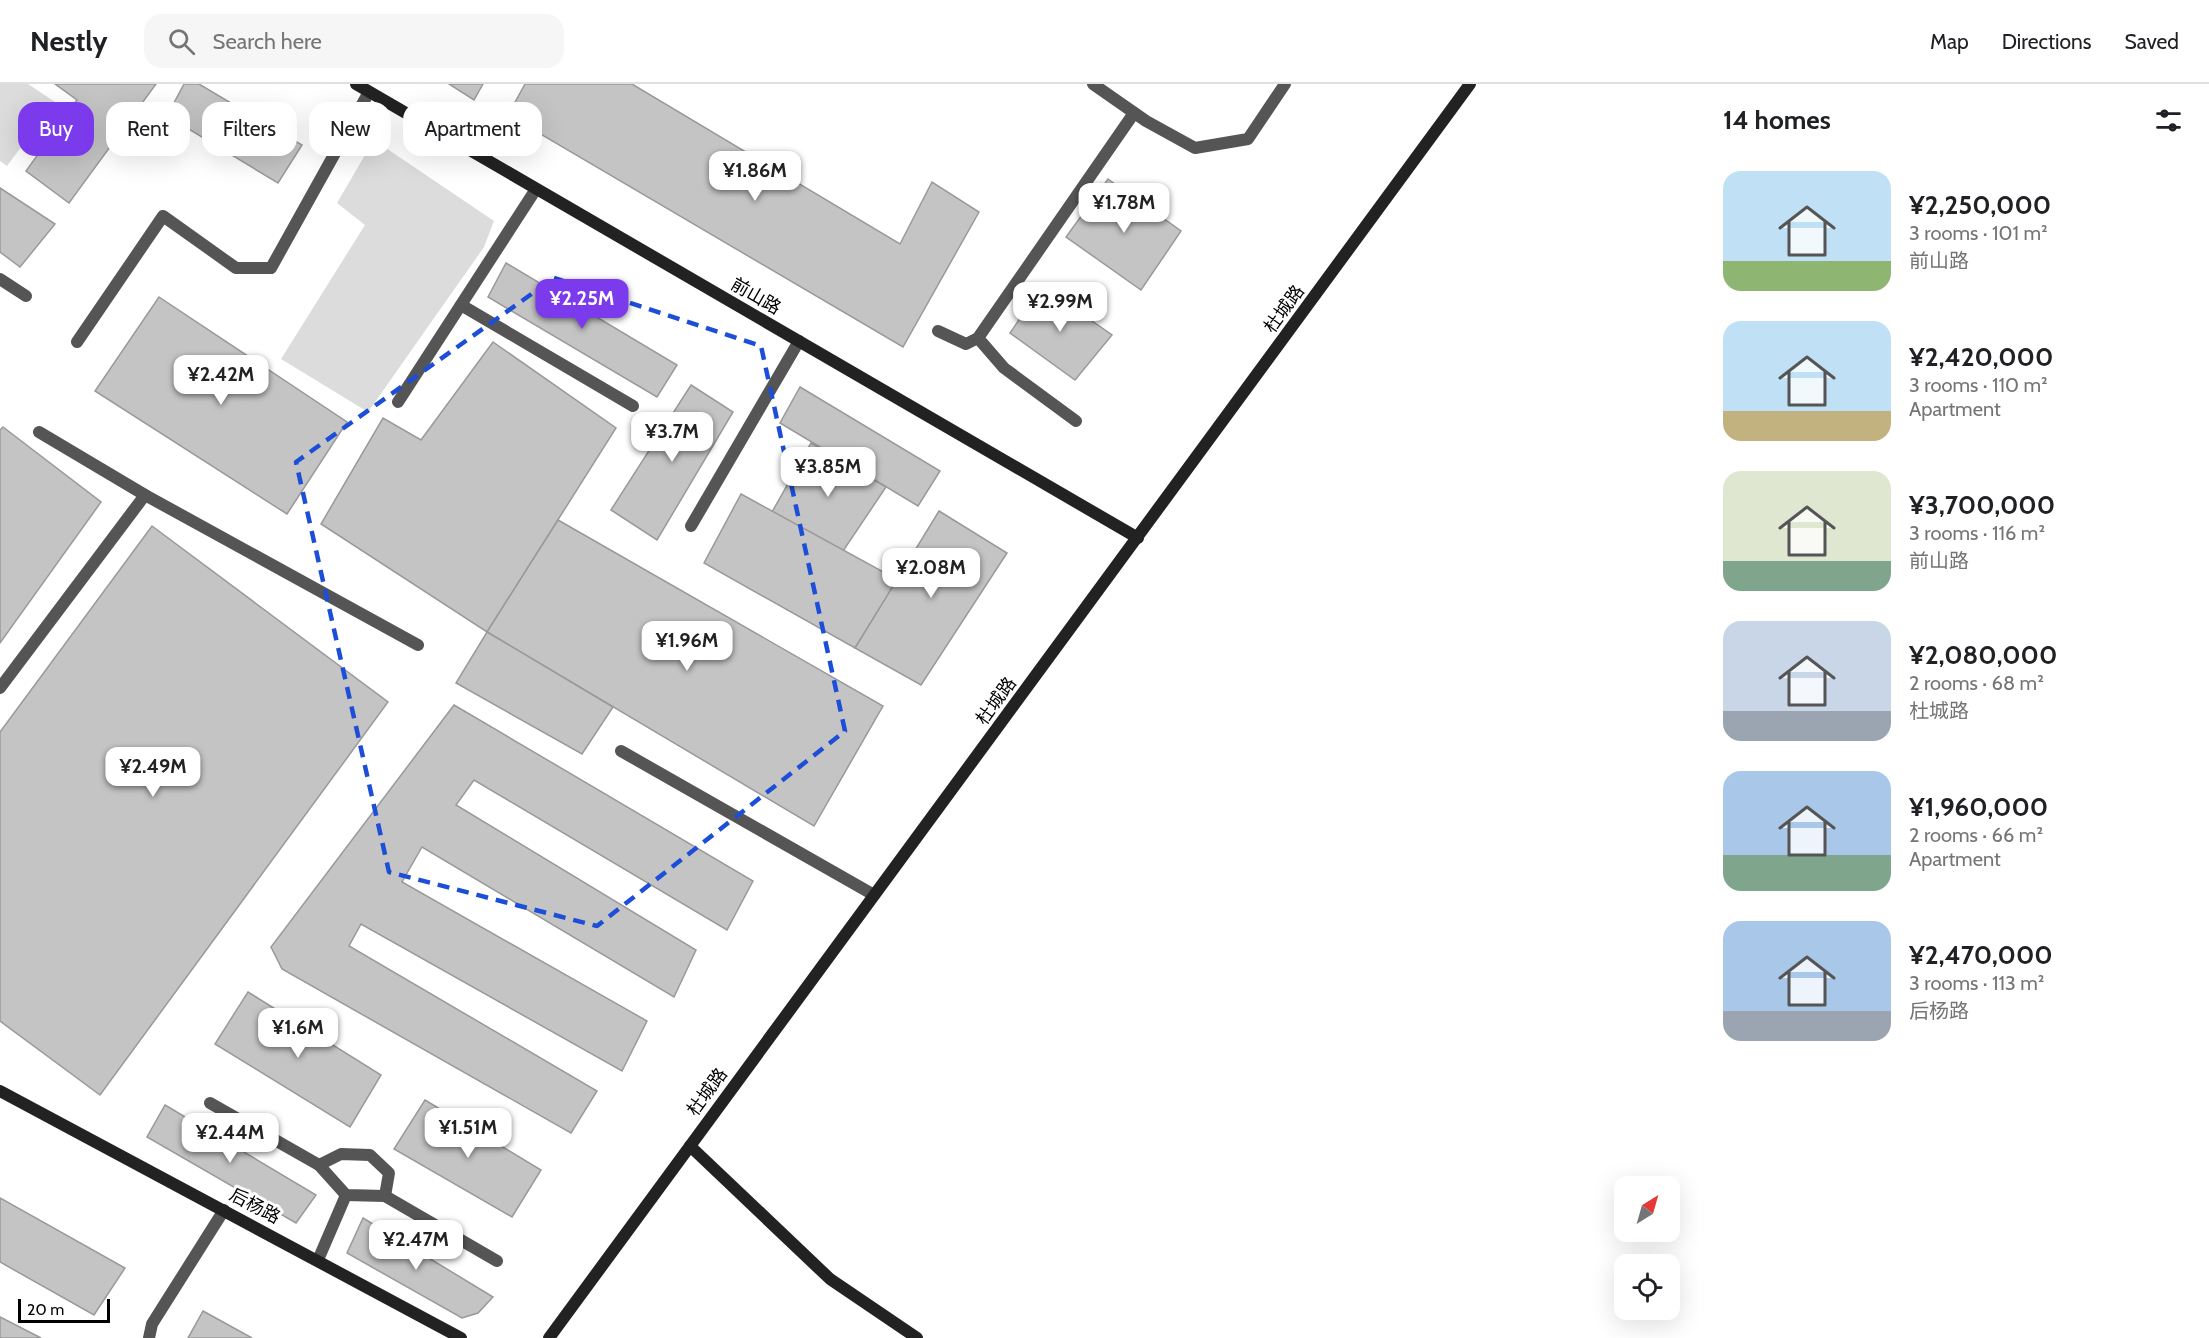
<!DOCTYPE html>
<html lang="en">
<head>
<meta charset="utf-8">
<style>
	:root { --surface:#fff; --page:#f6f6f6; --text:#202124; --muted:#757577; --line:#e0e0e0; --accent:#7c3aed }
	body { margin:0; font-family:Cabin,"Noto Sans SC",sans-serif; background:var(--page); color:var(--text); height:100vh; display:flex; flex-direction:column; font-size:22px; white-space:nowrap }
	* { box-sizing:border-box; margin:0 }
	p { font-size:20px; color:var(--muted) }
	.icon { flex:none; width:33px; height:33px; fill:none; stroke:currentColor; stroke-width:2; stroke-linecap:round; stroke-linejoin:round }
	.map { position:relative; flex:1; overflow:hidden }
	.sheet { display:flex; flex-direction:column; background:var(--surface); width:510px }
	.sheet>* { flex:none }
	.top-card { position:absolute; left:18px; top:18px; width:570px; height:54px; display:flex; gap:12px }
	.needle { width:39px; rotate:37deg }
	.tools { position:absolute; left:1614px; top:1092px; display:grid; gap:12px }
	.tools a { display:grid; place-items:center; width:66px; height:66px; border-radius:12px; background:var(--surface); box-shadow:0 6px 24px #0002; font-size:30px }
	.scale { position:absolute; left:18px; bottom:15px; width:92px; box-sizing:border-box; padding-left:6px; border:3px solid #000; border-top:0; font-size:16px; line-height:21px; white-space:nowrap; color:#000; -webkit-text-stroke:4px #fff; paint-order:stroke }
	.price { position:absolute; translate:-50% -51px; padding:0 14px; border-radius:12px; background:#fff; color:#222; font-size:20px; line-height:39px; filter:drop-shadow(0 2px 3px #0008) }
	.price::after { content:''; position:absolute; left:50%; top:36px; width:18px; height:14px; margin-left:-9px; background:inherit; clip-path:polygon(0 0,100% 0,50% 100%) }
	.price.active { background:var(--accent); color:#fff }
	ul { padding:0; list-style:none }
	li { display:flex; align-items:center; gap:18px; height:150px; padding:0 24px }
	li span { display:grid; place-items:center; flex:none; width:168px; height:120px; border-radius:18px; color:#555 }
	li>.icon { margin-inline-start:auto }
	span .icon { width:72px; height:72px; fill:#fffc; stroke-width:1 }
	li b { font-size:26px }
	h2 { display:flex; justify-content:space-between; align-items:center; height:72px; padding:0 24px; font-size:26px }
	.tag { padding:0 21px; border-radius:18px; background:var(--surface); box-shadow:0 6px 24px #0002; font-size:21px; line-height:54px }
	.tag.active { background:var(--accent); color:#fff }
	header { display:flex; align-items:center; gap:36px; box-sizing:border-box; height:84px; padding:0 30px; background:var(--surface); border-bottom:2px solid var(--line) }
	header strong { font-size:28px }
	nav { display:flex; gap:33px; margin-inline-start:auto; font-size:21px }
	.search { width:420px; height:54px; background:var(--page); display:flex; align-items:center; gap:15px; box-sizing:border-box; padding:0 21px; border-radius:18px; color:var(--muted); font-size:22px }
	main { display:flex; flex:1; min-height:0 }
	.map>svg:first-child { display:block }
	.green { fill:#dcdcdc }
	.building { fill:#c4c4c4; stroke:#999; stroke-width:1.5 }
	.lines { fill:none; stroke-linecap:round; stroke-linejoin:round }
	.lane { stroke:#555; stroke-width:12 }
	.secondary { stroke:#222; stroke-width:12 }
	.marked { fill:none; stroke:#1d4ed8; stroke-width:4.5; stroke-dasharray:12 8; stroke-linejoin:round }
	.labels { text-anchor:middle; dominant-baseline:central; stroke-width:6; stroke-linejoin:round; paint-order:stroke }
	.street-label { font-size:18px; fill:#000; stroke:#fff }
</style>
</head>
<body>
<header>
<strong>Nestly</strong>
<div class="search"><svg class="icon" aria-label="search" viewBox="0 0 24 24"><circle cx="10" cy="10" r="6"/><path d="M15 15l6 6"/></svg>Search here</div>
<nav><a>Map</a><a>Directions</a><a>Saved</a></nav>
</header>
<main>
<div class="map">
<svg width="1699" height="1254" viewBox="0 0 1699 1254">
	<rect width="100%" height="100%" fill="#fff"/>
	<g class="green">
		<path d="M0,0h28l27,18 -48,64 -7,-5z"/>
		<path d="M377,58l117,79 -10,26 -116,165 -87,-53 84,-134 -28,-22 28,-48z"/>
	</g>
	<g class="building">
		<path d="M55,0h101l-87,119 -43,-32 51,-71z"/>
		<path d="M184,0h15l103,61 -24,38 -111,-67z"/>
		<path d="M449,0h34l-9,16z"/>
		<path d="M525,0h107l268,160 32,-62 47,30 -76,135 -395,-232z"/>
		<path d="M1108,95l73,52 -40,59 -75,-53z"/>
		<path d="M0,104l55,36 -35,43 -20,-15z"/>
		<path d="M506,179l171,102 -20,32 -169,-100z"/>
		<path d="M1042,202l70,49 -37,45 -65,-47z"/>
		<path d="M159,213l188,125 -60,92 -192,-123z"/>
		<path d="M493,258l123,86 -129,204 -166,-108 62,-106 38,22z"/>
		<path d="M691,301l42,27 -76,128 -46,-30z"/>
		<path d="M800,303l140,84 -22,35 -138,-83z"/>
		<path d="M3,343l98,75 -101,141v-213z"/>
		<path d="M811,359l75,44 -43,64 -71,-39z"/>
		<path d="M741,410l157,86 -43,68 -151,-85z"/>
		<path d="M939,427l68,42 -86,132 -66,-37z"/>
		<path d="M558,436l325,186 -69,120 -327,-194z"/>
		<path d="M152,442l236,176 -288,393 -100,-74v-289z"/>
		<path d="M487,548l126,75 -31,47 -126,-71z"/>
		<path d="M454,621l299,176 -26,49 -253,-150 -18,25 240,145 -22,47 -252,-150 -20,35 245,139 -25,50 -261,-147 -12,22 248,145 -26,42 -289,-164 -11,-22z"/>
		<path d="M248,908l133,83 -31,52 -135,-83z"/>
		<path d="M425,1016l116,70 -29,47 -118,-68z"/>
		<path d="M165,1021l151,90 -20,28 -149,-86z"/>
		<path d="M0,1114l125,70 -31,47 -94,-53z"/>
		<path d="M363,1134l130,79 -15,16 -16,5 -115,-65z"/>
		<path d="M203,1227l49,27h-64z"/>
		<path d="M0,1233l41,21h-41z"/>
	</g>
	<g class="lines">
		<g class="lane">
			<path d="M1093,0l53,37 49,27 53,-9 37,-55"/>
			<path d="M0,195l26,17"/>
			<path d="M461,221l172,101"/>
			<path d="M938,247l28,13 12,-6 156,-225"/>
			<path d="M978,254l26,30 72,53"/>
			<path d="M77,258l86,-126 73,52h35l98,-176"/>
			<path d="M398,318l138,-213"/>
			<path d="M39,348l106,63 273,150"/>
			<path d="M691,442l108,-185"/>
			<path d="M0,604l145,-193"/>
			<path d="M621,667l253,144"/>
			<path d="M210,1019l109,62 27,30 39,1 112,65"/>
			<path d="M319,1081l22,-11 29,1 19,18 -4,23"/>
			<path d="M318,1176l28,-65"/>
			<path d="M149,1254l3,-14 72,-114"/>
		</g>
		<g class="secondary">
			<path d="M356,0l782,454"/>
			<path d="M0,1007l461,247"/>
			<path d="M690,1062l140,133 87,59"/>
			<path d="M549,1254l921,-1254"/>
		</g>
	</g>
	<path class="marked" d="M554,194l207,68 84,385 -248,195 -208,-54 -93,-410z"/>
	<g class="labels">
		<g class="street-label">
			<text transform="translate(756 212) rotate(30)">前山路</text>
			<text transform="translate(1284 225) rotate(-54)">杜城路</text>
			<text transform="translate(996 617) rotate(-54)">杜城路</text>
			<text transform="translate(707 1008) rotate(-54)">杜城路</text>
			<text transform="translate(255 1122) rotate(28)">后杨路</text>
		</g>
	</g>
</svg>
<div class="tools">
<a><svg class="needle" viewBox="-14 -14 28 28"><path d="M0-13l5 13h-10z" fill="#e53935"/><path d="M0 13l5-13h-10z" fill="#757577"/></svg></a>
<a><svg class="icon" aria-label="locate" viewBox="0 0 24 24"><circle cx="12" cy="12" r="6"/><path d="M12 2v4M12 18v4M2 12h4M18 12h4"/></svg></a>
</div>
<div class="scale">20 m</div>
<b class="price" style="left:755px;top:118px">¥1.86M</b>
<b class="price" style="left:1124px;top:150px">¥1.78M</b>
<b class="price active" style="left:582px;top:246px">¥2.25M</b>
<b class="price" style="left:1060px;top:249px">¥2.99M</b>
<b class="price" style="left:221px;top:322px">¥2.42M</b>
<b class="price" style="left:672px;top:379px">¥3.7M</b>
<b class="price" style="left:828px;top:414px">¥3.85M</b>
<b class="price" style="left:931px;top:515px">¥2.08M</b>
<b class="price" style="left:687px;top:588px">¥1.96M</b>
<b class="price" style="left:153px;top:714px">¥2.49M</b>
<b class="price" style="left:298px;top:975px">¥1.6M</b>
<b class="price" style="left:468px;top:1075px">¥1.51M</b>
<b class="price" style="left:230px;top:1080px">¥2.44M</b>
<b class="price" style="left:416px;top:1187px">¥2.47M</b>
<div class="top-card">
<a class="tag active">Buy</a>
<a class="tag">Rent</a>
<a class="tag">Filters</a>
<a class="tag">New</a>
<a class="tag">Apartment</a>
</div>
</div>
<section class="sheet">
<h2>14 homes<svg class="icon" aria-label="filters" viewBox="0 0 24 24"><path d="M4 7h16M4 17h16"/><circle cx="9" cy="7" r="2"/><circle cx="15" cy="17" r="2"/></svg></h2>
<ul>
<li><span style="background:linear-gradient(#bfe0f5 75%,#8fb573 0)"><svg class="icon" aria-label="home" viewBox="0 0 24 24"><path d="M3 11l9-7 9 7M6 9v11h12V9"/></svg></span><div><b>¥2,250,000</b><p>3 rooms · 101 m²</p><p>前山路</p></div></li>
<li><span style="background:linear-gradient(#bfe0f5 75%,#c2b280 0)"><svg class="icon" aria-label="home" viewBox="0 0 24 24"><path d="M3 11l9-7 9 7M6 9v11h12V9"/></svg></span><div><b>¥2,420,000</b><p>3 rooms · 110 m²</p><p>Apartment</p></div></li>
<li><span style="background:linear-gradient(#dfe7d0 75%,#7fa58c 0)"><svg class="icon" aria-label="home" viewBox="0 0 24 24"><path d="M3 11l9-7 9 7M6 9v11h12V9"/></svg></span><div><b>¥3,700,000</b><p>3 rooms · 116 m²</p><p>前山路</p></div></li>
<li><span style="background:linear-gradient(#c9d6e8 75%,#9aa5b1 0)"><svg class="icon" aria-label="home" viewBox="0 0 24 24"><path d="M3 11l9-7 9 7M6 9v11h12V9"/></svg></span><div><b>¥2,080,000</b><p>2 rooms · 68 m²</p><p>杜城路</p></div></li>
<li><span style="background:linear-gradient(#a9c7e8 70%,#7fa58c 0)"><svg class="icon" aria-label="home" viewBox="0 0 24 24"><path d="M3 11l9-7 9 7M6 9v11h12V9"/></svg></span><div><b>¥1,960,000</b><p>2 rooms · 66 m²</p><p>Apartment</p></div></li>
<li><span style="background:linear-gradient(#a9c7e8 75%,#9aa5b1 0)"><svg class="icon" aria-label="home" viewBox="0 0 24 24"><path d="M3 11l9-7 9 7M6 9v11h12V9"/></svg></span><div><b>¥2,470,000</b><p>3 rooms · 113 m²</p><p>后杨路</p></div></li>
</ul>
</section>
</main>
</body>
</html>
